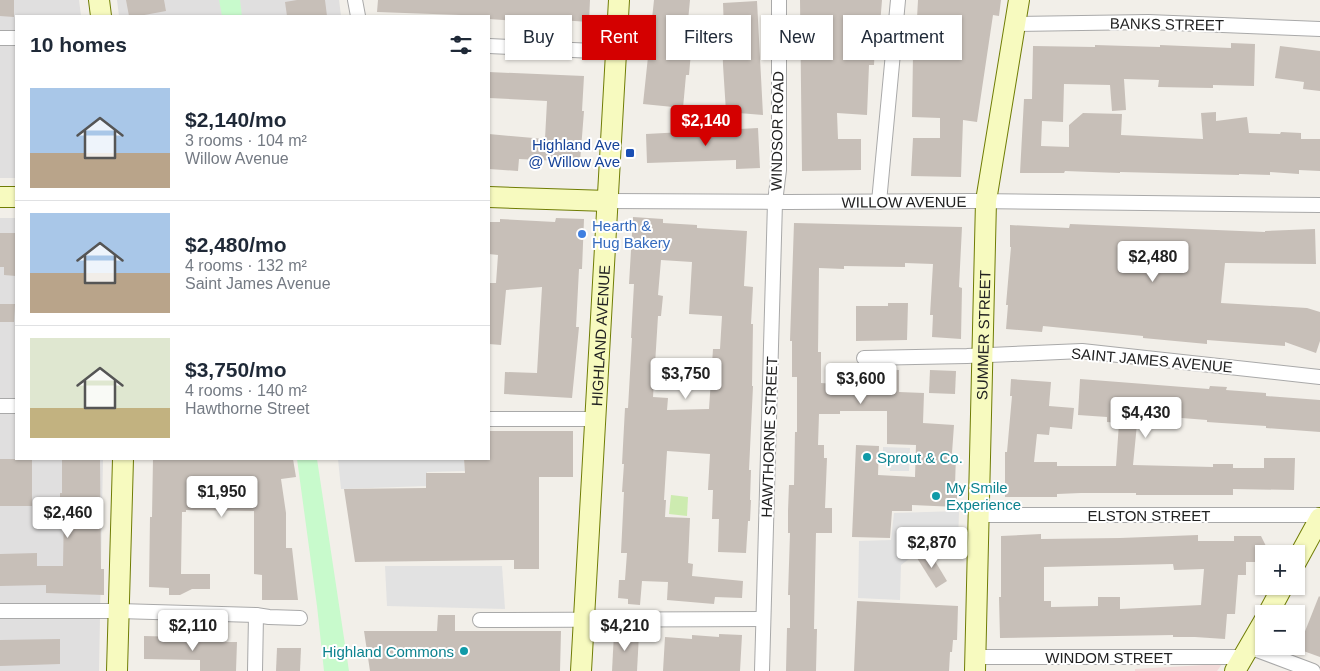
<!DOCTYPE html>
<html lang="en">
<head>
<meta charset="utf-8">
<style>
	:root { --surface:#fff; --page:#f6f6f7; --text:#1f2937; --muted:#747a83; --line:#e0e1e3; --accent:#d40000 }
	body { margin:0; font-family:Helvetica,sans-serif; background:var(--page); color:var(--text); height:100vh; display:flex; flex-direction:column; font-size:19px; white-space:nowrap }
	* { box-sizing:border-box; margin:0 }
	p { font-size:16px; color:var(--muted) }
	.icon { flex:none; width:28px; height:28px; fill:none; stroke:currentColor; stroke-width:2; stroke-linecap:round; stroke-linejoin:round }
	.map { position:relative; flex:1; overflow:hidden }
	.side { position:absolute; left:15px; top:15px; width:475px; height:445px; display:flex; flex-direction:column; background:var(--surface); border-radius:0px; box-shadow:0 1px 4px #0004 }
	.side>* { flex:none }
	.hud { position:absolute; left:505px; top:15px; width:475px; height:45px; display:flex; gap:10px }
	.fabs { position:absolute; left:1255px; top:545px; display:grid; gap:10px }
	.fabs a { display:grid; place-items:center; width:50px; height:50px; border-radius:0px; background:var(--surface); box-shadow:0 1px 4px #0004; font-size:25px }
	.price { position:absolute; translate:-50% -42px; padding:0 11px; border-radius:5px; background:#fff; color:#222; font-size:16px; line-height:32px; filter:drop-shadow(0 1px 2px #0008) }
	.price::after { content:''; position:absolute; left:50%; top:30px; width:15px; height:11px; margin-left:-8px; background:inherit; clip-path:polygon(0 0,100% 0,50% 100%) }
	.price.selected { background:var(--accent); color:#fff }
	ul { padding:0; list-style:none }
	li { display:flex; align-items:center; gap:15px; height:125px; padding:0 15px }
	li+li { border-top:1px solid var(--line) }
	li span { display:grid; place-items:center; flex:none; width:140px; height:100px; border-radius:0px; color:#555 }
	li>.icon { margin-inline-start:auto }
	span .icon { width:60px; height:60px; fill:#fffc; stroke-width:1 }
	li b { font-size:21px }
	h2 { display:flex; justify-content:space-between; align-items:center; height:60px; padding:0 15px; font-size:21px }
	.chip { padding:0 18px; border-radius:0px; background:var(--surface); box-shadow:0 1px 4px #0004; font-size:18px; line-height:45px }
	.chip.selected { background:var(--accent); color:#fff }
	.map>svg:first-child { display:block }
	.residential { fill:#e0dfdf }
	.commercial { fill:#f2dad9 }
	.grass { fill:#cdebb0 }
	.park { fill:#c8facc }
	.parking { fill:#e2e2e2 }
	.building { fill:#c7bfb8; fill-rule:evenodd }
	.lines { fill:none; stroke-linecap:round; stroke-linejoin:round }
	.street-casing { stroke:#a9a9a9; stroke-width:16 }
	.secondary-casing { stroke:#707d05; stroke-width:22 }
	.street { stroke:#fff; stroke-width:14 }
	.secondary { stroke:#f7fabf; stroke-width:20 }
	.transit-dot { fill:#1a4fb4; stroke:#fff; stroke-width:2 }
	.shop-dot { fill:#3f7fe0; stroke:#fff; stroke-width:2 }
	.culture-dot { fill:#0f9aa8; stroke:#fff; stroke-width:2 }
	.labels { text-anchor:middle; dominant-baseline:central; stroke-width:4; stroke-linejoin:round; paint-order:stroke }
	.street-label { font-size:15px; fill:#222; stroke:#fff }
	.transit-label { font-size:15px; fill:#164399; stroke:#fff; text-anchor:end }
	.shop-label { font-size:15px; fill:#366cbe; stroke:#fff; text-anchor:start }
	.culture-label { font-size:15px; fill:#0d838f; stroke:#fff; text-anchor:start }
</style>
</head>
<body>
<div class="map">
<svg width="1320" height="671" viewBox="0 0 1320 671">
	<rect width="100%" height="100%" fill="#f2efe9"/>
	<g class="residential">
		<path d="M0,0h79l2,16h-65v162h-16z"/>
		<path d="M117,0h222l2,16h-222z"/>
		<path d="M0,218h16v241h87l-4,212h-99z"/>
	</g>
	<path class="commercial" d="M1222,664l-5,7h-82v-2z"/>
	<path class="grass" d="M671,495l17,2 -1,19 -18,-2z"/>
	<g class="park">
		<path d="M219,0h21l2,16h-20z"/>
		<path d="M297,459h20l32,212h-25l-7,-65z"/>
	</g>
	<g class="parking">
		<path d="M883,447l27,1 -1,23h-19l-1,-6h-6z"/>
		<path d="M338,459h126l1,12 -38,1v14l-86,3z"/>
		<path d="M959,511l-1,36h-33l-24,18 -1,35 -42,-2 1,-57 32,-1 3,-27z"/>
		<path d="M385,566h117l3,43 -118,-3z"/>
	</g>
	<g class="building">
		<path d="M0,0h14v17l-14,-1z"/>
		<path d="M126,0h38l2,11 -27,5h-10z"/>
		<path d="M297,0h28l2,16h-40l-2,-14z"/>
		<path d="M378,0h212l-1,22 -58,-4v4l-42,-3v-3l-112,-4z"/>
		<path d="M654,0h36l-5,52h6l-2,23h-3l-3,33 -40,-4z"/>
		<path d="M800,0h82l-2,25h-4l-2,40h-5l-2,50 -30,-2 1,26h23v31l-59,1z"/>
		<path d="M918,0h83l-2,16 -6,-1 -16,107 -14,-2 -2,57 -50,-1 2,-38h27v-20l-28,-1 1,-62h2z"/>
		<path d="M757,1l6,114 -37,-3 -3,-47 -1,-34h2l-1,-28z"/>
		<path d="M1231,43l24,1 -1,42 -41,-1v3l-55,-1 1,-7 -35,-1 2,31 -14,1 -2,-26 -46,-1 -1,38 -21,-1 -1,25 28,1v-22l14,-12 39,1 -1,21 82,4 -2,-26 15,-1v9l31,-4 2,16 31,1 1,-2 20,1v6h19v32l-21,-1v4l-29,-2v3l-31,-1v1l-119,-3v1l-55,-2 -1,2h-44l4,-74h8l1,-53 62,1v-2l65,2v-2l71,3z"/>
		<path d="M1280,46l40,5v40l-17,-2 1,-7 -29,-4z"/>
		<path d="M489,72l95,4 -2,35h2l-4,51 -61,-3 -1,12 -29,-2v-35l56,5 2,-38 -58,-3z"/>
		<path d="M758,128l2,40 -24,1v-9l-89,3 -1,-29z"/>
		<path d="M633,217l30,2v4l34,2v3l50,3 -3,55 9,1 -2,37h2l-1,62h1l-4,84h2l-1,30h1l-1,21h-2l-2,32 -28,-1 1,-33h-7l1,-29h-5l2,-36 -43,-3 -3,49h2l-1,17 25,1 -2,45 5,1 -1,12 51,5 -1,17 -27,-1 -1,7 -47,-4 1,-18 -26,-1 -2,24 -12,-1v-5l-10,-1 1,-18h6l2,-27h-6l3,-61h-2l2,-28h-2l3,-56h3l4,-70h-1l3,-54h-5zM661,260l31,2 -3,52 33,2 -2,33h-7l-4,60 -42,1 1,-12 -15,-1 5,-81h3l2,-20 -5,-1z"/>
		<path d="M556,218l28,1 -2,50h-3l-3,58h3l-7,71 -68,-4 1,-22 32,1 5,-86 -36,3 -5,55 -12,-1v-61h7l2,-28 -9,-1v-32h11v-3l55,3z"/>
		<path d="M794,223l168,4 -3,60 3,1 -1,51 -29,-2 1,-22h-3l3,-51 -28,-1v4l-61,-1v3l-25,-1 -1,84h3v31l31,2v-14l47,-1v22l25,1 -1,30 31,2 -2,28 4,1 -1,32 2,1v20l-45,-2v6h-20l-2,27 -38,-1 4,-92 23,1 -1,29 37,2 1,-32 -29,-1v-33h-47v3h-21l-1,31h6v13h3l-2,50h7v25h-16l-2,96h3l-1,42h-30l1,-43h3v-33h-2l2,-62h-2v-22l1,-26h5l1,-53h2v-55h-5v-36h-2z"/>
		<path d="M1070,224l195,8v-1l50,-2 1,35 -91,-1 -4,40 86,5 13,4v29l-4,12 -31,-11v4l-78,-6v4l-64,-6v-2l-100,-10 -1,6 -36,-3 2,-24h-2l5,-58h-1v-22l59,3z"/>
		<path d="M0,233h16v43l-12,-1v-8h-4z"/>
		<path d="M888,303h20l-1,37 -51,1v-35h32z"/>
		<path d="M0,304h15l-1,18h-14z"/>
		<path d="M930,370l26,1 -1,23 -26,-1z"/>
		<path d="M1011,379l40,3 -2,24 25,2 -2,21 -22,-2 -1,8 -12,-1 -3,28h23v4h59l3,-43 -12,-1v-5l-29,-2 2,-36 129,10 1,-3 17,1 -1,3 40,3v3l54,4v32l-54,-4v-2l-59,-4v-2l-51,-4v9l-19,-1 -4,41 80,2v-3h20v4h31v-10h31l-1,32 -61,-1v6h-97v-2h-55l-24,1v3h-52v-45h2l5,-56h-2z"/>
		<path d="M489,431h84v46h-34v92h-25v-9l-159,2 -11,-73 82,-1v-15h39l-1,-14h25z"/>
		<rect x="0" y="459" width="32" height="47"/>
		<path d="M62,459h38l1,110h3v26l-58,-2v-8l-46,1v-32l37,-1v13h26l1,-58h-4v-15h2z"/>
		<path d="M153,459h140l3,18 -15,2 5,34v35h6l6,52h-36v-25l-8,-1v-63l-68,-1v2h-4l-1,62h29v15h-18l-12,6h-11v-7l-20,-1 1,-70h2z"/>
		<path d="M1041,534v5l79,-1 78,-3v6h36v-5h27l6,12 -12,14h-9v13h-8l-3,39h-8l-2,25 -30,-2h-22v-2l-173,3 -1,-41h2v-61zM1173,564l1,6 30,-1 -3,36 -81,4v-12h-22v9l-47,1v-6h-7v-34z"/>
		<path d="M929,551l18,30 -11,7 -19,-30z"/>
		<path d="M1319,596l1,1v60l-22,-8z"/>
		<path d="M857,601l101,5 -1,34h-4l-1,12h-2l-1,19h-95z"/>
		<path d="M438,615h17v16h106l-1,40h-190l-6,-40h73z"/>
		<path d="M614,633l25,1 -2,37h-25z"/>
		<path d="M719,634l23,1 -2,36h-77l2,-34 27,2v-4l27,2z"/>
		<path d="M144,636l38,1v5h55l-1,29h-36v-11l-56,-1z"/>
		<path d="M60,639v25l-60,2v-26z"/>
		<path d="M277,648h24l-1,23h-24z"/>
	</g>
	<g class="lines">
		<g class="street-casing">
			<g id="street">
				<path d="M355,0l3,16"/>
				<path d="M1015,24l133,-2 172,7"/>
				<path d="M0,38h16"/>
				<path d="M489,46l127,6"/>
				<path id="s1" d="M608,201l180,1 185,-1 347,4"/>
				<path d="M879,202l19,-202"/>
				<path d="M864,358l103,-2 115,-5 238,26"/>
				<path d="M0,406h16"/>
				<path d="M489,419h106"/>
				<path d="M978,515h342"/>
				<path d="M0,611h119l137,4 13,2 31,1"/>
				<path d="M480,620l283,-1"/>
				<path d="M1249,647l64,24"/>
				<path d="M975,657h268"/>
				<path d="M255,671l1,-56"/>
				<path d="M762,671l13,-469 4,-32v-170"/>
			</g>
		</g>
		<g class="secondary-casing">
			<g id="secondary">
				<path d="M99,0l2,16"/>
				<path d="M0,197h16"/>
				<path d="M489,197l119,4"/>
				<path d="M1296,562l24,-44"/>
				<path d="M1268,614l15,-28"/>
				<path d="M117,671l6,-212"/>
				<path id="s2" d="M581,671l38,-671"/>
				<path id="s3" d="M975,671l11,-470 33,-201"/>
				<path d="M1235,671l29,-50"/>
			</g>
		</g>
		<use href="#street" class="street"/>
		<use href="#secondary" class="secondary"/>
	</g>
	<rect class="transit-dot" x="625" y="148" width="10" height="10" rx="2.5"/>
	<circle class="shop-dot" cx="582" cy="234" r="5"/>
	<g class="culture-dot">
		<circle cx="867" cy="457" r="5"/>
		<circle cx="936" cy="496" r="5"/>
		<circle cx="464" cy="651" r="5"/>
	</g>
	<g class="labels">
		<g class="street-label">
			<text transform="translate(1167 24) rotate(1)">BANKS STREET</text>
			<text transform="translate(777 131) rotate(-89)">WINDSOR ROAD</text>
			<text stroke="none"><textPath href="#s1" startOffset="296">WILLOW AVENUE</textPath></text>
			<text stroke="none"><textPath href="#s3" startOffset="336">SUMMER STREET</textPath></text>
			<text stroke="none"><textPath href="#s2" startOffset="336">HIGHLAND AVENUE</textPath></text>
			<text transform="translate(1152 360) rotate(5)">SAINT JAMES AVENUE</text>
			<text transform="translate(769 437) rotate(-88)">HAWTHORNE STREET</text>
			<text x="1149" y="515">ELSTON STREET</text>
			<text x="1109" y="657">WINDOM STREET</text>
		</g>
		<g class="transit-label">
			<text x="620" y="144">Highland Ave<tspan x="620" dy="17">@ Willow Ave</tspan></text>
		</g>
		<g class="shop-label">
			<text x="592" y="225">Hearth &amp;<tspan x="592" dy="17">Hug Bakery</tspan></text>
		</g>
		<g class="culture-label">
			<text x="877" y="457">Sprout &amp; Co.</text>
			<text x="946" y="487">My Smile<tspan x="946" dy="17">Experience</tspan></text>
			<text x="454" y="651" text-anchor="end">Highland Commons</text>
		</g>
	</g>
</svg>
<div class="fabs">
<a>+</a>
<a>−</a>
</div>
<b class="price selected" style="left:706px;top:147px">$2,140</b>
<b class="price" style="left:1153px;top:283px">$2,480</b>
<b class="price" style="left:686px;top:400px">$3,750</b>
<b class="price" style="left:861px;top:405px">$3,600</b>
<b class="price" style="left:1146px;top:439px">$4,430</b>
<b class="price" style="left:222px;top:518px">$1,950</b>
<b class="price" style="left:68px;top:539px">$2,460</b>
<b class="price" style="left:932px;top:569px">$2,870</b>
<b class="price" style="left:193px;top:652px">$2,110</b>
<b class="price" style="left:625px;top:652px">$4,210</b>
<div class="hud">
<a class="chip">Buy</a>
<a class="chip selected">Rent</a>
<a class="chip">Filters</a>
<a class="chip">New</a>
<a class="chip">Apartment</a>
</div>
<section class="side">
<h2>10 homes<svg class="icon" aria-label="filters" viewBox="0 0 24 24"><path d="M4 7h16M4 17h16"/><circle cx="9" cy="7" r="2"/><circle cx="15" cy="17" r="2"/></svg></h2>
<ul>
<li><span style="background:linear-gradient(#a9c7e8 65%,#b9a48a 0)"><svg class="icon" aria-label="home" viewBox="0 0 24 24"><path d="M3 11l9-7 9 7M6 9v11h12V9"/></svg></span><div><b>$2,140/mo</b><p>3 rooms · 104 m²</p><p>Willow Avenue</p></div></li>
<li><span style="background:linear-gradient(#a9c7e8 60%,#b9a48a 0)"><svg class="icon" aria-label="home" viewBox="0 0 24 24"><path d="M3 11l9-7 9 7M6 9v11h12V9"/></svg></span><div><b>$2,480/mo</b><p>4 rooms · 132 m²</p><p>Saint James Avenue</p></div></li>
<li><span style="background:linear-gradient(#dfe7d0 70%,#c2b280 0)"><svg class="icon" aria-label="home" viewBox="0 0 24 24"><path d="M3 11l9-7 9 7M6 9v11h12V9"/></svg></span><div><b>$3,750/mo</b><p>4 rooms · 140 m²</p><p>Hawthorne Street</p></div></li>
</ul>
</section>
</div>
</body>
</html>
